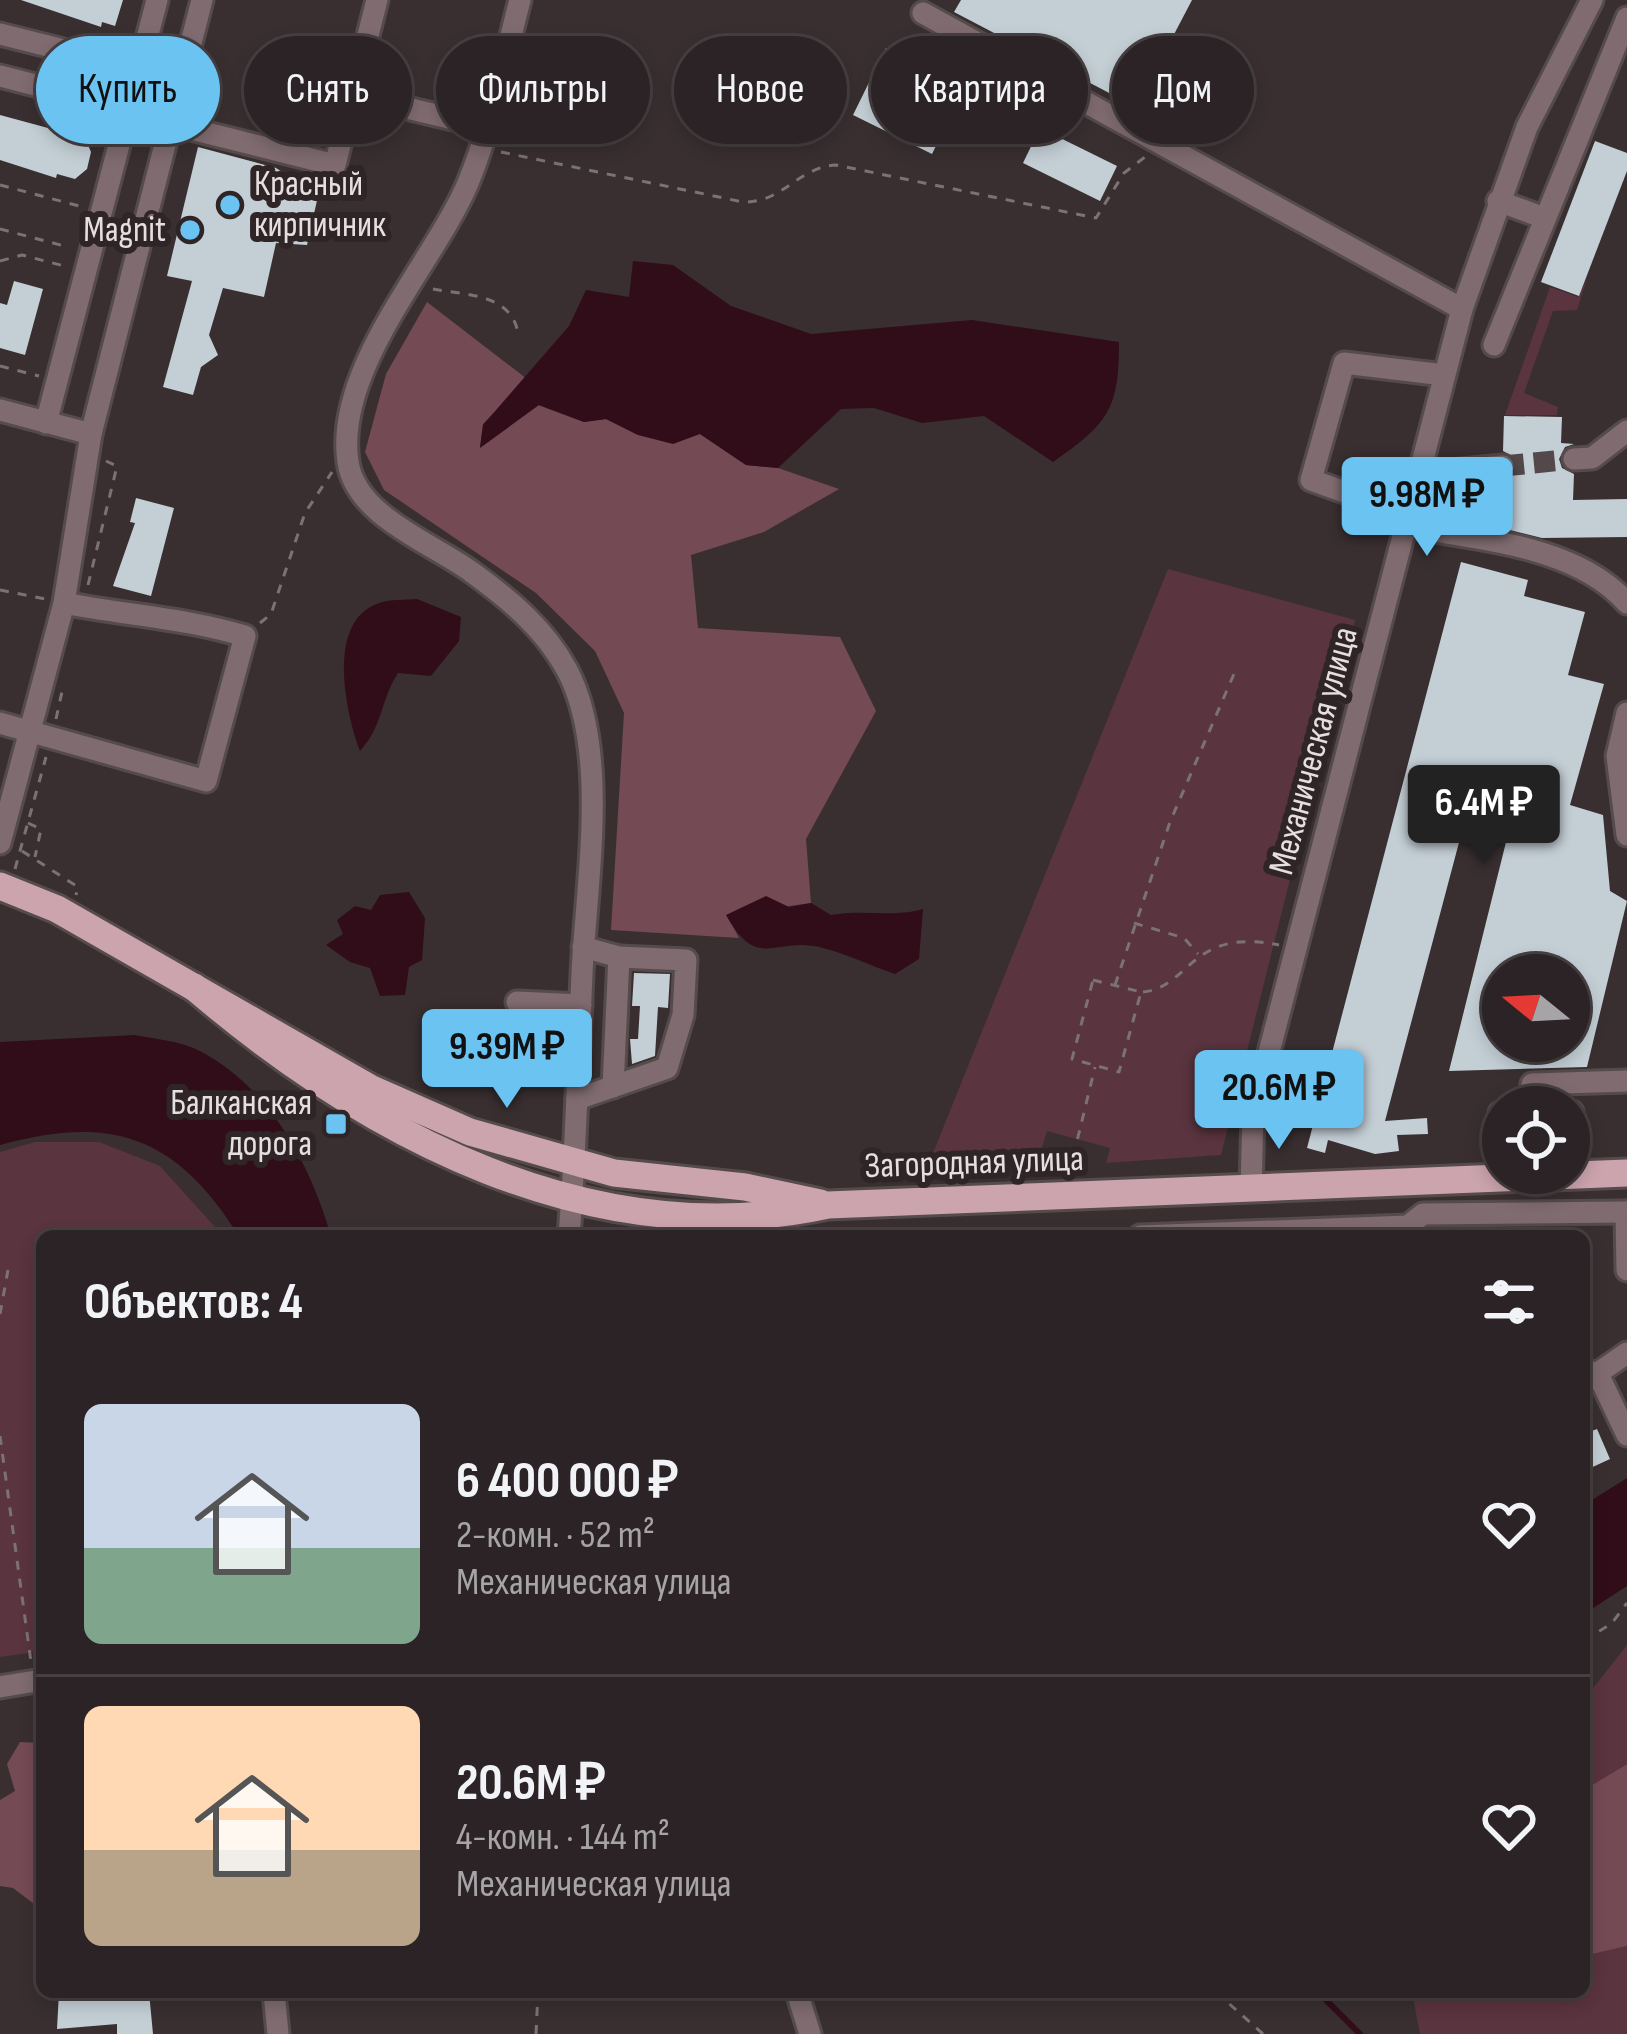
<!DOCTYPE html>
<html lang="ru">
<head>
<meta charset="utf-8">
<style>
	:root { --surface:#2b2325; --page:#332b2d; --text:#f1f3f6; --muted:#a6a4a7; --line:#474042; --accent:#6bc3f2 }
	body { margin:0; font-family:"Sofia Sans Condensed",sans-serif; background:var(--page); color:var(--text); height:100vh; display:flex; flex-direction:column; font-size:45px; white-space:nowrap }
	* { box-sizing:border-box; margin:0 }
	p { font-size:39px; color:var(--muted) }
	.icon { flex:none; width:66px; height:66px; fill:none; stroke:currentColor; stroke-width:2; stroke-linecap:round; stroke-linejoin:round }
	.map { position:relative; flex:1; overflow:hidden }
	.details { position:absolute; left:36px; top:1230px; width:1554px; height:768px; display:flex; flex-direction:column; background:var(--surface); border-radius:18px; box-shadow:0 6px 18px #0003,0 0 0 3px var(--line) }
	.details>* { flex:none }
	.hud { position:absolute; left:36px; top:36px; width:1557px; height:108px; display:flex; gap:24px }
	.needle { width:78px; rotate:288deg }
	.fabs { position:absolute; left:1482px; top:954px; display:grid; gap:24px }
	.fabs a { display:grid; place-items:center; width:108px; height:108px; border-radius:50%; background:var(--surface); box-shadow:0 6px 18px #0003,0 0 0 3px var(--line); font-size:60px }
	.price { position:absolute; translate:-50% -102px; padding:0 27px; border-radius:12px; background:var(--accent); color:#111; font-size:39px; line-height:78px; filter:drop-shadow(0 3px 6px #0008) }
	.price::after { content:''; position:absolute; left:50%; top:72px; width:36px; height:27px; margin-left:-18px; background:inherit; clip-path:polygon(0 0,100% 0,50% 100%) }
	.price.on { background:#222; color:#fff }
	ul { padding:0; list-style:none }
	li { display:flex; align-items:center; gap:36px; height:300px; padding:0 48px }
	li+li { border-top:3px solid var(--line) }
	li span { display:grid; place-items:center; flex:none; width:336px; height:240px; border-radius:18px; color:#555 }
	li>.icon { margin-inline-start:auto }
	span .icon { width:144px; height:144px; fill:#fffc; stroke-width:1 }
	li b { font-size:51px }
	h2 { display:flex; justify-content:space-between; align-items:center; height:144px; padding:0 48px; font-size:51px }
	.chip { padding:0 42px; border-radius:54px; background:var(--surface); box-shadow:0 6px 18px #0003,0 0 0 3px var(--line); font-size:42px; line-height:108px }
	.chip.on { background:var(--accent); color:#111 }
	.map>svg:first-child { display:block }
	.green { fill:#5a343f }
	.forest { fill:#744a55 }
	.water { fill:#300d19 }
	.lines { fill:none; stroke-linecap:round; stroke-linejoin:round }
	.stream { stroke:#300d19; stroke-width:6 }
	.building { fill:#c3ced5; fill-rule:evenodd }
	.minor-tunnel { stroke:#53494b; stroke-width:21; stroke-dasharray:21 10; stroke-linecap:butt }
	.minor-casing { stroke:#554b4d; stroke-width:27 }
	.major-casing { stroke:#554b4d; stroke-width:33 }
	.path { stroke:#7b7274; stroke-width:3; stroke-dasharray:9 9; stroke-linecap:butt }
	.minor { stroke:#7f6b70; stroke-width:21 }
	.major { stroke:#cca4ae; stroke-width:27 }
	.poi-dot { fill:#6bc3f2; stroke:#2f2527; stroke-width:4.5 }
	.labels { text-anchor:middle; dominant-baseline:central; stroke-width:12; stroke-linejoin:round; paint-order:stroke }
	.poi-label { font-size:36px; fill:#e6dfe1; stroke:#2f2527; text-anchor:end }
	.street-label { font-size:36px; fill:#e6dfe1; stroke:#2f2527 }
</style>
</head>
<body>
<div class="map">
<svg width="1627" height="2034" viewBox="0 0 1627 2034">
	<rect width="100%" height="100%" fill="#392f31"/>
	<g class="green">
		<path d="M1587,279l-10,31 -24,1 -29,82 34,14 -1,8h-52l45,-128 28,10z"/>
		<path d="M1168,569l187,51 -134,535 -115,8 4,-15 -63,-17 -11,37 -111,5z"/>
		<path d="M35,1142h64l61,24 63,70h-181v415l-42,6v-505z"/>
		<path d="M1627,1645v119l-43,26v-90z"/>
		<path d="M1627,1946v88h-207l-8,-42h172v-36z"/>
	</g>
	<g class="forest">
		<path d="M427,302l100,77 -44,45 -3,23 58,-42 46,17 22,-3 32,16 62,-1 46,31 32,3 61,21 -75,43 -73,23 7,73 142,9 36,74 -70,128 5,64 -84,12 12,23 -128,-8 13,-217 -29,-62 -59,-58 -152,-103 -19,-38 21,-78z"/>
		<path d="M20,1742l22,1v167l-29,-22 -13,-2v-86l15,-9 -8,-27z"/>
		<path d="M1627,1764v182l-43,10v-166z"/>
	</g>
	<g class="water">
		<path d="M633,261l40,4 58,41 80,28 161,-14 147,22c0,67 -10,81 -66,120l-69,-46 -62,7 -48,-15 -33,1 -63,59 -32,-3 -46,-31 -27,10 -35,-9 -32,-16 -22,3 -45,-17 -59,43 3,-23 86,-99 17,-36 43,7z"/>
		<path d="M417,599l44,18 -2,24 -28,35 -33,-3c-18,28 -15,53 -38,78 -14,-38 -35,-130 19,-148 11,-4 27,-3 38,-4z"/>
		<path d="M409,892l16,26 -3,42 -13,7 -4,28 -25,1 -10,-28 -20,-6 -24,-17 17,-11 -6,-14 18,-14 16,4 9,-15z"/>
		<path d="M766,896l23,11 22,-4 20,12c33,-6 60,3 92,-6l-4,50 -24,15c-24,-8 -48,-20 -72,-26 -47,-13 -65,25 -97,-33z"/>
		<path d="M135,1035c20,4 45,6 63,15 71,36 112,113 133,186h-92c-63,-100 -127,-122 -239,-91v-103z"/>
		<path d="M1627,1478v108l-43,28v-109z"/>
	</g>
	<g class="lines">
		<path class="stream" d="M1318,1992l42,42"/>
	</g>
	<g class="building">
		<path d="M21,0h102l-8,26 -13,-4 -1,5z"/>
		<path d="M961,0h231l-56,107 -182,-95z"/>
		<path d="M886,48l79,39 -33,67 -79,-39z"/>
		<path d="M0,115l85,23 6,14 -4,17 -12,10 -18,-5 -1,4 -56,-18z"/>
		<path d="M1040,128l77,38 -17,35 -77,-38z"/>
		<path d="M1595,141l32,12v18l-48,125 -38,-14z"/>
		<path d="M198,147l78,21 42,28 -11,49 -31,-2 -12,54 -41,-9 -14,47 9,20 -17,12 -8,28 -30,-8 29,-106 -25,-5z"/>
		<path d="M14,281l29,8 -18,66 -25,-7v-45l7,2z"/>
		<path d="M1504,416l58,1 -1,26 13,1 -9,3 -6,12 3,9 12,6 -1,26 54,-1v38l-85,1 -57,-14 1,-24h16v-19l15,-10 -1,-13 -13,-7z"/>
		<path d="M136,498l38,10 -23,88 -38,-10 22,-63 -5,-1z"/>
		<path d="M1461,562l67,18 -4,16 61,16 -17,63 36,9 -34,121 33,10 7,76 17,10 -40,166 -138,4 59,-237 33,4 17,-47 -80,-20 -93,350 42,-3 1,16 -31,1 2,16 -24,3 -47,-14 -3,13 -18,-5zM1503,975h66v66h-66z"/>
		<path d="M634,973l36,1 -2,34 -10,-1 -3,49 -23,8 -2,-25h8l2,-33h-8z"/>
		<path d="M1574,1228l1,8h-120v-7z"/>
		<path d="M1597,1429l13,30 -26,12v-37z"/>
		<path d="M59,1992h16v7l74,-7 4,42h-36v-10l-60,5z"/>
	</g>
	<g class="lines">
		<path class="minor-tunnel" d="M1503,466l71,-7"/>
		<g class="minor-casing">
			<g id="minor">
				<path d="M520,0c-16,61 -28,125 -52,183 -34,80 -134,185 -120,279 8,55 85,81 125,111 36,26 72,56 94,97 43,81 19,214 15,304 -4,87 -6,175 -13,262"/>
				<path d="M923,13l539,296"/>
				<path d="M0,34l139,35"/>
				<path d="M0,76l128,33"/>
				<path d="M352,95l135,32"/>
				<path d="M171,124l164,41 42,-165"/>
				<path d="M1498,201l44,16"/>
				<path d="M1494,345l133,-327"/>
				<path d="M0,410l91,24"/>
				<path d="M46,423l111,-423"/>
				<path d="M1574,459l18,-1 35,-27"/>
				<path d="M1419,474l84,-8"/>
				<path d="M1409,515l-98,-35 33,-117 100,12"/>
				<path d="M1407,526c71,14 169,19 220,77"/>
				<path d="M1627,713l-10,43 10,79"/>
				<path d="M0,723l206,58 39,-145c-60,-18 -120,-21 -181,-33"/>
				<path d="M0,843l64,-240 27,-169 111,-434"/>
				<path d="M517,1002l64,3"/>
				<path d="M613,1087l6,-130"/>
				<path d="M577,1099l90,-31 16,-53 3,-55 -67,-3 -36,-10"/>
				<path d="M1533,1107l-1,-23 95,-3"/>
				<path d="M1569,1112h3"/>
				<path d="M1500,1113h3"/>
				<path d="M1251,1189l2,-75 209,-805 65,-182 65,-127"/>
				<path d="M1626,1212l1,58"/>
				<path d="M1140,1236l268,-10 15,-12 204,-2"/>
				<path d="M1584,1370l14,4 29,61"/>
				<path d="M1588,1380l39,-27"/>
				<path d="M0,1687l42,-7"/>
				<path d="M274,1992l4,42"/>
				<path d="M797,1992l13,42"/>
			</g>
		</g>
		<g class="major-casing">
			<g id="major">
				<path d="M0,886l57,23 313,179 100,44 144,41 131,14 75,16"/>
				<path d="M194,987c173,148 399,269 634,218l799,-32"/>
			</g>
		</g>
		<g class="path">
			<path d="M501,152l242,50c40,1 55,-35 93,-37l260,53 28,-45 21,-16"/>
			<path d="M0,185l83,22"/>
			<path d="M0,229l68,18"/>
			<path d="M0,261l22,-6 46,12"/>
			<path d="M433,289c31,6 78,4 85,44"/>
			<path d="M0,366l39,10"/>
			<path d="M88,585l29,-119 -11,-5"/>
			<path d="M0,590l45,9"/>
			<path d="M260,623l11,-9 34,-101 27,-41"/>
			<path d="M56,719l7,-32"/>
			<path d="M28,823l13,6 -6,28"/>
			<path d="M22,851l56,36 -2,8"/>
			<path d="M15,869l31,-112"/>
			<path d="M1134,923l50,15 14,16"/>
			<path d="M1093,980l48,12 -22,80 -47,-13z"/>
			<path d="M1115,985l55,-163 67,-155"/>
			<path d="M1143,992c48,-5 47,-65 136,-47"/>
			<path d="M1069,1174l26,-107"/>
			<path d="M0,1314l8,-44"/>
			<path d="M0,1436l31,226"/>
			<path d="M1584,1641l28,-18 15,-20"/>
			<path d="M1216,1992l47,42"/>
			<path d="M536,2034l2,-42"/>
		</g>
		<use href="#minor" class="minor"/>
		<use href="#major" class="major"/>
	</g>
	<g class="poi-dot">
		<circle cx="230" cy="205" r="12"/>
		<circle cx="190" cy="230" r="12"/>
		<rect x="324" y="1112" width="24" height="24" rx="6"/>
	</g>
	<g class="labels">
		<g class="poi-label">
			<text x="254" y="184" text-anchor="start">Красный<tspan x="254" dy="41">кирпичник</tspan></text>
			<text x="166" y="230">Magnit</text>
			<text x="312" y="1103">Балканская<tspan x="312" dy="41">дорога</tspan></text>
		</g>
		<g class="street-label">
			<text transform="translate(1314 751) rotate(-75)">Механическая улица</text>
			<text transform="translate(974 1163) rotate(-2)">Загородная улица</text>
		</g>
	</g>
</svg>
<div class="fabs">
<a><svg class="needle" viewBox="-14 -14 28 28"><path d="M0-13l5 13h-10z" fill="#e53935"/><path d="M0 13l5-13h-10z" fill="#a6a4a7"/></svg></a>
<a><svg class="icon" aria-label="locate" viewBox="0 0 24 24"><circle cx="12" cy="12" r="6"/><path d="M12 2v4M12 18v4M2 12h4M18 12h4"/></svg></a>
</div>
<b class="price" style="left:1427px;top:559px">9.98M ₽</b>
<b class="price on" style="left:1484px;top:867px">6.4M ₽</b>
<b class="price" style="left:507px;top:1111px">9.39M ₽</b>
<b class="price" style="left:1279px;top:1152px">20.6M ₽</b>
<div class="hud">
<a class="chip on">Купить</a>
<a class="chip">Снять</a>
<a class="chip">Фильтры</a>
<a class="chip">Новое</a>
<a class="chip">Квартира</a>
<a class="chip">Дом</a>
</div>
<section class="details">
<h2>Объектов: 4<svg class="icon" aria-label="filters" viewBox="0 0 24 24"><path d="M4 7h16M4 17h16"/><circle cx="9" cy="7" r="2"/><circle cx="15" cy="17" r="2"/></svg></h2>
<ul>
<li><span style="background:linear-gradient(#c9d6e8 60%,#7fa58c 0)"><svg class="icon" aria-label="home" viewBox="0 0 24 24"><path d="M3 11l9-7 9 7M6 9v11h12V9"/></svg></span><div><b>6 400 000 ₽</b><p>2-комн. · 52 m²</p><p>Механическая улица</p></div><svg class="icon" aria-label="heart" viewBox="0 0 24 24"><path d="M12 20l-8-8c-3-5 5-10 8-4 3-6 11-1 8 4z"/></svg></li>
<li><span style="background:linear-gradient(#ffd9b3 60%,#b9a48a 0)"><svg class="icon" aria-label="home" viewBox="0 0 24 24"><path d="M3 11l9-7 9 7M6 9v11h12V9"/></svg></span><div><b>20.6M ₽</b><p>4-комн. · 144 m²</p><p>Механическая улица</p></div><svg class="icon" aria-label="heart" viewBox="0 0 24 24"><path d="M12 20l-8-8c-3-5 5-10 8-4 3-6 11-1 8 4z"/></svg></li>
</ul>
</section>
</div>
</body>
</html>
